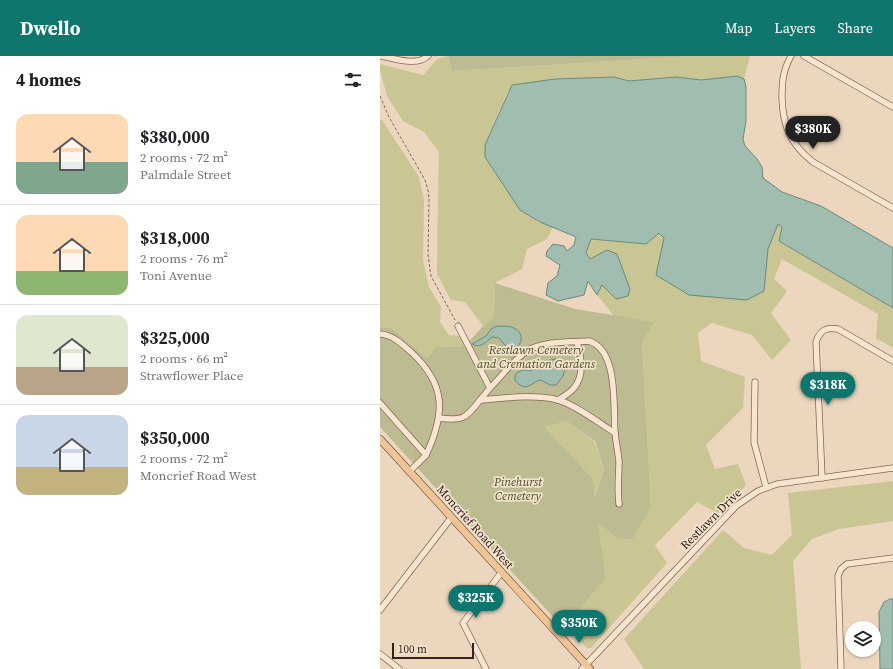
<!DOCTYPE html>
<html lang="en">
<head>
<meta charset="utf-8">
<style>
	:root { --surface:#fff; --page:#f2f2f2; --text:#202124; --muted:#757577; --line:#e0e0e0; --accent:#0f766e }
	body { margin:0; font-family:"Source Serif 4",serif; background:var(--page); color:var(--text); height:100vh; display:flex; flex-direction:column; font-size:15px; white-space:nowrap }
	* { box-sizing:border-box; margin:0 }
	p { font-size:13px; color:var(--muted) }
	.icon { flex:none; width:22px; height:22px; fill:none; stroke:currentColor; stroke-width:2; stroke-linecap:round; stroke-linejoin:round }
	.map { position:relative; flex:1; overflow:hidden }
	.side { display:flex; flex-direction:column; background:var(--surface); width:380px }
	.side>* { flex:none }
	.buttons { position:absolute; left:465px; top:565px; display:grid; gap:8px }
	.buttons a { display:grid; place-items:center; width:36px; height:36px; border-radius:50%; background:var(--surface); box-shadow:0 1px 3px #0004; font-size:20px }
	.scale { position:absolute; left:12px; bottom:10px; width:82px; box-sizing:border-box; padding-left:4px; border:2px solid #33231c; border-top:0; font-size:11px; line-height:14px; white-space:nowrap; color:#33231c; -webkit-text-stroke:3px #f3e2cd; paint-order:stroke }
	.price { position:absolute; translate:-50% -34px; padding:0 9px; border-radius:14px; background:var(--accent); color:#fff; font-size:13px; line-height:26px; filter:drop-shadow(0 1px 2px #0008) }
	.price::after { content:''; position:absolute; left:50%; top:24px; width:12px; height:9px; margin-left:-6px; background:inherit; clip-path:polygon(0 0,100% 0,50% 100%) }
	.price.on { background:#222; color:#fff }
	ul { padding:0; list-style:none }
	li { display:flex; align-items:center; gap:12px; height:100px; padding:0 16px }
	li+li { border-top:1px solid var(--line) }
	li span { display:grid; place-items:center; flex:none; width:112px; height:80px; border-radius:12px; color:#555 }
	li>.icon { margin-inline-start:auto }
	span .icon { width:48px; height:48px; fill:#fffc; stroke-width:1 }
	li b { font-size:17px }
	h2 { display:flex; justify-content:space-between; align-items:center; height:48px; padding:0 16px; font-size:17px }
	header { display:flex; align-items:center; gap:24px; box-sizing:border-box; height:56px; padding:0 20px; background:var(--accent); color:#fff }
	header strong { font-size:19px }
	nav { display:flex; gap:22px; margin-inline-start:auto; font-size:14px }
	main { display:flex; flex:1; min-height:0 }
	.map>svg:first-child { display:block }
	.green { fill:#c9c693 }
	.cemetery { fill:#bdbb92; fill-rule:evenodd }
	.water { fill:#a1bdb0; stroke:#698a7c }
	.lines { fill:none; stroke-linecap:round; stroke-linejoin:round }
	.minor-casing { stroke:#836757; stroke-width:7 }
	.major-casing { stroke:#50372c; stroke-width:8 }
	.path { stroke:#836757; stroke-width:1; stroke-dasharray:3 2; stroke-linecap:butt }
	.minor { stroke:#f7e5d0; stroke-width:5.5 }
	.major { stroke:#efc496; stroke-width:7 }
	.labels { text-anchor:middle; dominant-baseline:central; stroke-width:3.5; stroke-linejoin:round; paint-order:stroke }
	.park-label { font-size:12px; font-style:italic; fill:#4b4f23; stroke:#f3e2cd }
	.street-label { font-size:12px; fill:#33231c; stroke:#f3e2cd }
</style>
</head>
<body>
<header>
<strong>Dwello</strong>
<nav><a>Map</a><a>Layers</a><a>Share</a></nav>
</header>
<main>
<section class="side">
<h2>4 homes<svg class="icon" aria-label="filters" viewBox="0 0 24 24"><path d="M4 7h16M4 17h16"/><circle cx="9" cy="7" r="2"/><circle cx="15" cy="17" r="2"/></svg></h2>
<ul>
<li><span style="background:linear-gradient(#ffd9b3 60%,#7fa58c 0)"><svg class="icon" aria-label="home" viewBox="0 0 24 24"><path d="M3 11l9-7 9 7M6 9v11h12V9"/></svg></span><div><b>$380,000</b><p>2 rooms · 72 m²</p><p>Palmdale Street</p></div></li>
<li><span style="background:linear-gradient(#ffd9b3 70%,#8fb573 0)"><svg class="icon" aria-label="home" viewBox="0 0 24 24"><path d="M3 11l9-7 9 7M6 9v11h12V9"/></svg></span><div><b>$318,000</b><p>2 rooms · 76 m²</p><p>Toni Avenue</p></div></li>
<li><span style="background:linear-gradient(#dfe7d0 65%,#b9a48a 0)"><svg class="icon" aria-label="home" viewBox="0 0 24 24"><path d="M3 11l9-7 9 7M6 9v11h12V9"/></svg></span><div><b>$325,000</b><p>2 rooms · 66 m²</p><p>Strawflower Place</p></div></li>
<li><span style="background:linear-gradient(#c9d6e8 65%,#c2b280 0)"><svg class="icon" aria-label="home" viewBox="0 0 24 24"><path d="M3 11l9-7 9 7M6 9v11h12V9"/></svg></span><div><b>$350,000</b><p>2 rooms · 72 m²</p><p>Moncrief Road West</p></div></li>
</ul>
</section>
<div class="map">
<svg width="513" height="613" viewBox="0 0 513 613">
	<rect width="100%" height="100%" fill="#ecd6be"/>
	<g class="green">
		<path d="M68,0l4,15 238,-15h60l-6,23 -7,-3 -36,4 -25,-3 -47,4 -15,-4 -59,2 -47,12 -23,54v12l35,53 20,12 13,5 -6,12 -20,10 -5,20 -27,14 -1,34 -11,9 -18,-24 -14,-2 -14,-26 1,-82 1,-40 -15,-20 -21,-11 -16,-25 -7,-26v-6l43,11 14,-16z"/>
		<path d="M0,63l2,1 37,57 5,23 -1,60 6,27 12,20 -1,15 9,13 12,1 4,10 -29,1 -9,11 -35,-31 -12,1z"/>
		<path d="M398,168l4,3 -3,14 114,67v40l-17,-10 2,-24 -96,-55 -8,20 13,12 -16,22 20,27 -19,20 -20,-25 -40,-12 -14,10 3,28 44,16 -2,31 -37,37 9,24 23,-5 8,21 -28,28 -21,-11 -42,43 12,18 -76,85h-4l-22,-23 41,-47 -8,-55 20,16 33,-32 -9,-164 12,-21 -40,-6 -17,-21 4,-10 6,-35 -17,9 -4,-6 5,-14 55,5 13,-11 5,5 100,53 4,-42z"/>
		<path d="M186,365l28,20 10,29 -10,27 -51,-71z"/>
		<path d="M513,425v40l-54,8 -27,10 -19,22 8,108h-157l-20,-30 99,-109 21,18 28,7 20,-20 -4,-42z"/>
	</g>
	<g class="cemetery">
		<path d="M68,0h242l-238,15z"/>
		<path d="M115,227l80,26 79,13 -12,21 9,164 -19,32h-14l-20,-16 8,55 -43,50 -183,-201v-99l11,-1 36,31 9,-11 29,-1 18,-20 11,-9zM186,365l29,20 9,29 -9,26 -3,-18 -48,-51z"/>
	</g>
	<g class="water">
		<path d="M357,20l7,3 2,8v34l-3,18 2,7 12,13 5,8 1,11 19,14 39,14 72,42v60l-114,-67 3,-14 -4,-3 -10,25 -4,42 -17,9 -58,-5 -33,-20 8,-37 -5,-5 -13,11 -55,-5 -5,14 4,6 17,-9 10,4 13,35 -2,7 -12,3 -14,-14 -5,10 -9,-14 -4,14 -26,6 -12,-6 2,-12 9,-7 3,-11 -14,-9 1,-5 6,-7 11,2 3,5 7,-6 2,-8 -36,-15 -20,-12 -35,-53v-12l27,-60 43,-6 59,-2 15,4 47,-4 25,3z"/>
		<path d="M117,270c6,1 12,-1 17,2 12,6 8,21 -5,22l-10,-12 -7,-1c-6,5 -12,12 -20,7l14,-8 5,-7z"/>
		<path d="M175,303l6,1 5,5 -3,11 -7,9h-6l-9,-5c-8,1 -13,11 -21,5 -12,-8 -1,-18 11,-14l12,-9z"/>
		<path d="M510,543h3v70h-13l-1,-57 5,-10z"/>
	</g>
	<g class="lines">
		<g class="minor-casing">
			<g id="minor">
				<path d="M0,0c14,2 36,11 48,0"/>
				<path d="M411,0c-8,14 -9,26 -9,42 1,28 8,46 31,64l80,46"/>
				<path d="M424,0l89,51"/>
				<path d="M78,270l32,62c12,-12 23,-28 37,-37 15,-10 45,-9 62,-10 30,9 24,68 26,92 1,9 3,19 4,28 0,14 -2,28 0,43"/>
				<path d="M0,278c13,1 22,10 31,18 36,33 34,62 15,103"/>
				<path d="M375,326l-1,60 12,45"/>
				<path d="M110,332l-10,12c24,-2 55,-6 78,0 18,5 41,23 57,33"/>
				<path d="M178,344c5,-3 12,-7 16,-12 11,-13 7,-31 3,-46"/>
				<path d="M0,347l46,52 -17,17"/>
				<path d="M59,362c23,3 27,1 41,-18"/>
				<path d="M442,422l-6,-136c4,-12 10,-15 22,-13l55,32"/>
				<path d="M0,554l71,-92"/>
				<path d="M0,598l19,15"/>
				<path d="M106,613l-23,-46 38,-50"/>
				<path d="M202,613l154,-163 22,-15 19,-7 116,-16"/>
				<path d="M461,613l-3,-93 3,-7 6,-5 46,-6"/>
			</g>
		</g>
		<g class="major-casing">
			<path id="major" d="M0,383l210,230"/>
		</g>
		<path class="path" d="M0,40l9,21 36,63 3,10 1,10 -1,55 3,21 24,44"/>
		<use href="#minor" class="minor"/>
		<use href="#major" class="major"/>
	</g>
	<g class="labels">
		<g class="park-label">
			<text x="156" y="294">Restlawn Cemetery<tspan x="156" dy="14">and Cremation Gardens</tspan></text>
			<text x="138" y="426">Pinehurst<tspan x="138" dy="14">Cemetery</tspan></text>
		</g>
		<g class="street-label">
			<text transform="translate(331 463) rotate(-45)">Restlawn Drive</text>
			<text transform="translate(95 471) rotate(48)">Moncrief Road West</text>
		</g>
	</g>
</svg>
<div class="buttons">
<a><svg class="icon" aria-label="layers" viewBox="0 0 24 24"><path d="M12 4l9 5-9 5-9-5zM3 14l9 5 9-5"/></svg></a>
</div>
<div class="scale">100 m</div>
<b class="price on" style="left:433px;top:94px">$380K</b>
<b class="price" style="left:448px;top:350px">$318K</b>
<b class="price" style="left:96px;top:563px">$325K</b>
<b class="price" style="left:199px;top:588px">$350K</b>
</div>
</main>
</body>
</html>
